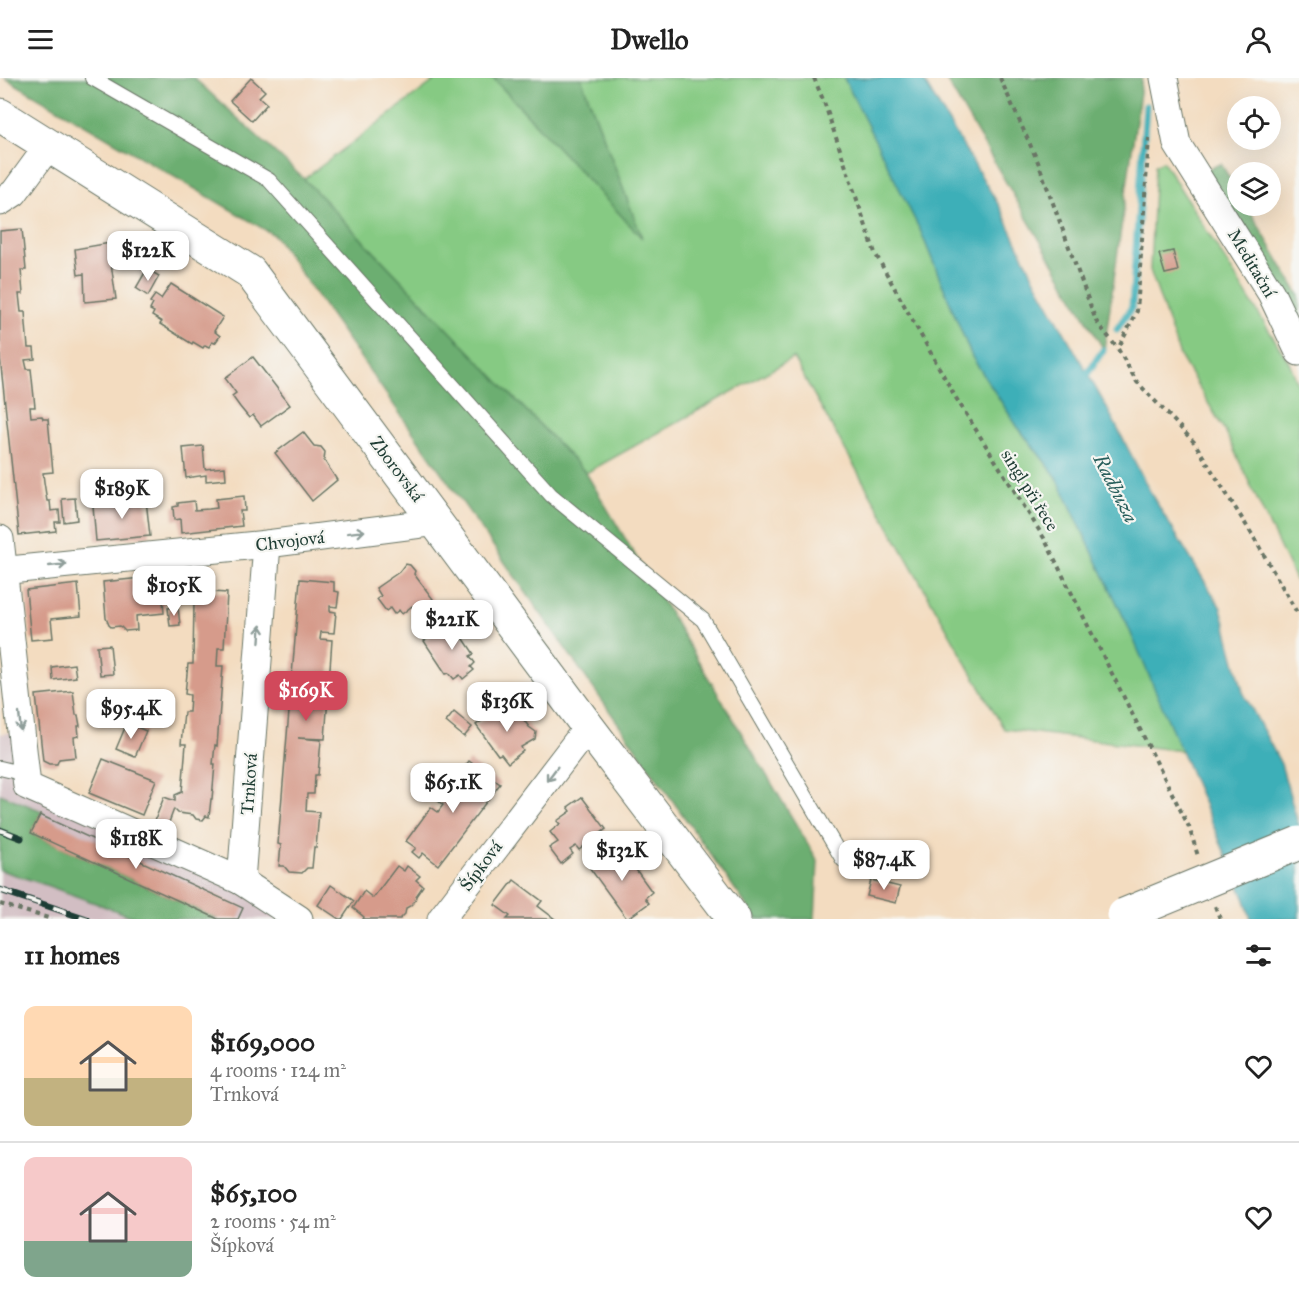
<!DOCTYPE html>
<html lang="en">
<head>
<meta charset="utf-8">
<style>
	:root { --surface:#fff; --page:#f2f2f2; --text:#222; --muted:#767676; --line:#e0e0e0; --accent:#d1495b }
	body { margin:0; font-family:"IM FELL Great Primer",serif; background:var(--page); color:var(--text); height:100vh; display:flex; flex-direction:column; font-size:22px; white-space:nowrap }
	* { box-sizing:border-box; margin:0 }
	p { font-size:20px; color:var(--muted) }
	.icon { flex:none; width:33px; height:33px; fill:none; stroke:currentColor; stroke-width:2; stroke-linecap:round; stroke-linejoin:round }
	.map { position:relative; height:841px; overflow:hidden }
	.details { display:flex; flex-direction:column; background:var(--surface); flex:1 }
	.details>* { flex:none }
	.tools { position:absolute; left:1227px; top:18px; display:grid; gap:12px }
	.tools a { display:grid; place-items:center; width:54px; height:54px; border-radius:50%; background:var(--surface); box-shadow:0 6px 24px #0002; font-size:30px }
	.price { position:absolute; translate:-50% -51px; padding:0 14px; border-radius:12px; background:#fff; color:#222; font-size:20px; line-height:39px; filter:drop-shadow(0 2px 3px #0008) }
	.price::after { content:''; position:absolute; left:50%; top:36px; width:18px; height:14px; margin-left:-9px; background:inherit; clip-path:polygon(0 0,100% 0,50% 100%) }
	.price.on { background:var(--accent); color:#fff }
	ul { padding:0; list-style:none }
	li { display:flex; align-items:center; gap:18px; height:150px; padding:0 24px }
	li+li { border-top:2px solid var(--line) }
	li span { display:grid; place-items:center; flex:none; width:168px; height:120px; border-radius:12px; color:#555 }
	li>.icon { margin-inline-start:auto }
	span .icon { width:72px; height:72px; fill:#fffc; stroke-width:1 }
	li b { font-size:26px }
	h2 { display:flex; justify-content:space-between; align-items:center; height:72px; padding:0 24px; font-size:26px }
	header { display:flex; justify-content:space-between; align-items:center; height:78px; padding:0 24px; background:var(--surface); font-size:27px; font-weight:700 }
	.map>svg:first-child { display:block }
	.industrial { fill:#d2bec3 }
	.green { fill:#86ca83; stroke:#52845c; stroke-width:1.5 }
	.forest { fill:#6cae71; stroke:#467652; stroke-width:1.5 }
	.water { fill:#3eafb8; stroke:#2e7676; stroke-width:1.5 }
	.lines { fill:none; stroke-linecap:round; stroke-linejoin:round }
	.stream { stroke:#3eafb8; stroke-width:7 }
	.building { fill:#d69b8b }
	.lane-casing { stroke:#697565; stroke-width:16 }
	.street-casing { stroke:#697565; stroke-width:29 }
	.secondary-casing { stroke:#697565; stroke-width:35 }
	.path { stroke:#697565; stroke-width:4; stroke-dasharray:4.5 4.5; stroke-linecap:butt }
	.lane { stroke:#fff; stroke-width:14 }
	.street { stroke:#fff; stroke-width:27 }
	.secondary { stroke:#fff; stroke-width:33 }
	.rail-casing { stroke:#1f3d34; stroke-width:7 }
	.rail { stroke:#f6f6f2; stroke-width:4.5; stroke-dasharray:14; stroke-linecap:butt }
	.secondary-bridge-casing { stroke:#697565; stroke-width:35; stroke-linecap:butt }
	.secondary-bridge { stroke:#fff; stroke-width:33 }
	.oneway { stroke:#8f9e9a }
	.labels { text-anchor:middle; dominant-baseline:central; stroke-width:4.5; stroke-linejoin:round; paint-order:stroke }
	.street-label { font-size:18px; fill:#1f3d34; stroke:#f6f6f2 }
	.water-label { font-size:20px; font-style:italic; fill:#285f5c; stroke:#f6f6f2 }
</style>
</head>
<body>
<header><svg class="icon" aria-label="menu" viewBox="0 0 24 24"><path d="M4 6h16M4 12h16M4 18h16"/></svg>Dwello<svg class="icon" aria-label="person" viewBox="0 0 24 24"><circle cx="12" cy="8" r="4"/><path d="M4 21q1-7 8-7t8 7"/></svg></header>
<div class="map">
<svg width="1299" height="841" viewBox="0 0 1299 841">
	<rect width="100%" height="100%" fill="#f6f6f2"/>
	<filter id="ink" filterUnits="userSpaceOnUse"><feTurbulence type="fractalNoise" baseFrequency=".0167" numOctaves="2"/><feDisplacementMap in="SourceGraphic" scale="12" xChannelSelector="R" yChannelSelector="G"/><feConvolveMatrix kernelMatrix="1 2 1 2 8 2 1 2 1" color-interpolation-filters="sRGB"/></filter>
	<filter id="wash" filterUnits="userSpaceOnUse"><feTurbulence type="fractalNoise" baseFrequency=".008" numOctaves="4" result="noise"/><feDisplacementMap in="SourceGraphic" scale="24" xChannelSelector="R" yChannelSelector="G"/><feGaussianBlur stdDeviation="1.35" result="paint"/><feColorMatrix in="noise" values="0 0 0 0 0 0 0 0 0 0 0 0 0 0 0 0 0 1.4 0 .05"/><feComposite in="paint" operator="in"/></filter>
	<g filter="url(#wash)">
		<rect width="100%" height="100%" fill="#f3dcc0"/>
		<g class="industrial">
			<path d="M21,653l4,43 274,145h-81l-187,-86 11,-23 -42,-16v-60z"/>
			<path d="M0,792l43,14 96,35h-139z"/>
		</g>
		<g class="green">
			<path d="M438,0h55l148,158 -60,-158h263l77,154 51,125 45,69 39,50 71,148 56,127 -179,-22 -211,-371 -207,115 -282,-294z"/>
			<path d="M1163,83l127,203 9,23v201l-74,-157 -45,-75 -30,-86 5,-105z"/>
		</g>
		<g class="forest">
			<path d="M5,0h189l110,101 282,294 232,388 -3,58h-59l-482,-684z"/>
			<path d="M493,0h88l61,160z"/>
			<path d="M945,0h197l-38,272z"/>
			<path d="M1221,86l16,26 1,16h9l52,89v30l-95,-155z"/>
			<path d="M0,716l42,17 -11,22 187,86h-79l-96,-35 -43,-14z"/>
		</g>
		<path class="water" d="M844,0h78l78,129 36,75 71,126 46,89 68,111 22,84 38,72 18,63v92h-48l-6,-19 -118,-276 -71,-148 -39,-50 -45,-69 -51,-125z"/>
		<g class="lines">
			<g class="stream">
				<path d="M1117,251l15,-22 14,-201"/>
				<path d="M1083,302l20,-30"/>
			</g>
		</g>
		<g id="blocks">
			<g class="building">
				<path d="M251,0l14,13 -6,6 8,7 -15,17 -22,-20z"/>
				<path d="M22,151l4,41h-5l2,24h-4l2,18h4l3,36h6l1,11 -10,1 2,9h4l4,38h-5l1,10 11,-1 1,3h5l5,53 -10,1 1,9 3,19h3l1,10 8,-1 1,12h-5l1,9 -37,4 -19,-178v-126z"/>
				<path d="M110,165l2,2v9l-2,2 6,43 -31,3 -1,-28 -6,1 -3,-26z"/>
				<path d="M1173,173l5,20 -13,3 -6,-20z"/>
				<path d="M147,191l12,7 -11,20 -12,-8z"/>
				<path d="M171,206l52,33 -9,14 6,5 -5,7 -3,-1 -3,5 -4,-2 -2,3 -10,-6 -1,2 -32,-20 2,-2 -10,-6 2,-4 -4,-2 3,-6 -3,-2 5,-7 6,4z"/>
				<path d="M253,279l37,48 -29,21 -8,-11 -4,3 -9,-11 -8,-11 4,-3 -11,-15z"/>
				<path d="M303,354l11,14 7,1 4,5 -1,8 13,20 -25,21 -37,-48z"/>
				<path d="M203,368l2,23 20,-2 1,12 -20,2v-6l-20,3 -3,-30z"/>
				<path d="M132,418v6l14,-2 4,36 -54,5 -3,-35 22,-2 -1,-5z"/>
				<path d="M244,418l1,15h-5l2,15 -61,7 -1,-14 -6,1 -1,-13 5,-1v-3l16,-2 1,9 14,-1 8,-1 -1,-9z"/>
				<path d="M75,420l2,22 -13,2 -2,-23z"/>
				<path d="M405,486l5,1 5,6 -1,3 19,25 -17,13 -4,-6 -10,8 -3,-4 -5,4 -4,-6 -4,3 -9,-12 4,-3 -5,-8 23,-16z"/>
				<path d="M161,498l3,37 -28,3 1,14 -12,1 -5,-5 -9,1 -2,-2 -3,-7 -3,-36z"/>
				<path d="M300,501l34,3v9l5,1 -2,15 -7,-1v5l6,1 -2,21 -13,-1 -1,7 12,1 -7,99 -27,-1 23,2 -3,35h-3l-1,19h-7l-1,17 13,1 -3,36 -2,-1 -2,21h-5l-5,5 -13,-1 -5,-6h-5l2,-21 -3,-1z"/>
				<path d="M78,506l3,32 -30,3 2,19 -22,2 -5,-50z"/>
				<path d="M196,513l31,2 -3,55h-6l-1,18h6l-6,80 -2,-1 -2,19h2l-3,35h-1l-2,18 -3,-1 -3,4 -7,-1 -3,-4 -15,-2 -4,-4 -6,16 -13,-5 9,-23 11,4v-6l7,-3 4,-48h-5l3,-32h5l1,-17 -5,-1 3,-30h5l1,-63z"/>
				<path d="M178,529l2,18 -10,1 -2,-18z"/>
				<path d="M450,542l5,3 1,4 18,27 -4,2 5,7 -4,4 3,3 -11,9 -3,-4 -6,4 -5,-6 -3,1 -22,-33 22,-15z"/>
				<path d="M110,567l3,29 -13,1 -3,-29z"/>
				<path d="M74,586l2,13 -23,3 -1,-13z"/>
				<path d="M73,613l3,24h2l2,11h-2l1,10 -5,1 2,20 -17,2 -2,5h-8l-6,-3 -7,-66z"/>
				<path d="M508,627l4,6 3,-3 14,19 7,5 -1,7 -14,8 2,4 -15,12 -7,-9 -3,1 -22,-30 18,-13 2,2z"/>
				<path d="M454,634l18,15 -8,10 -18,-15z"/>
				<path d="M127,645l19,8 -11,26 -19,-8z"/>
				<path d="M103,681l53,21 -14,35 -53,-22z"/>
				<path d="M469,683l31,23 -62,81 -15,-12 -4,5 -7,-6 4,-4 -10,-7 25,-34 7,5 5,-7 -5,-4z"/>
				<path d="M582,719l24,32 -27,21 -3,-4 -6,4 3,4 -12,10 -12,-16 9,-6 -8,-10 10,-8 -3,-3 14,-10 -3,-4z"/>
				<path d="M40,737l203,93 -5,11h-20l-187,-86z"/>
				<path d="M619,768l33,46 -7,6 4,5 -22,16 -38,-52z"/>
				<path d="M397,788l7,5 3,-5 13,10 -4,4 7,6 -7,10 -1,5 -5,5 -4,2 -1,6 -5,5h-37l1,-2 -11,-9 11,-17 9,7z"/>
				<path d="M514,802l28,21 -4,5 17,13h-48l3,-3 -15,-11z"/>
				<path d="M871,802l29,7 -4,16 -29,-7z"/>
				<path d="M331,807l23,16 -12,18h-3l-21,-14z"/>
			</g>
		</g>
	</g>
	<g filter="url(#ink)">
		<use href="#blocks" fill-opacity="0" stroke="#697565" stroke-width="1.5"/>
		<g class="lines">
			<g class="lane-casing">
				<g id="lane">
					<path d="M92,0l177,102 282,315 152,125 140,240"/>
					<path d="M0,690l25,6"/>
				</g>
			</g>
			<g class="street-casing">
				<g id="street">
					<path d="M1164,0l13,66 94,149 28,59"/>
					<path d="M0,124l14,-9 35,-48"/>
					<path d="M0,461l27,247 214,95 58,38"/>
					<path d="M0,493l267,-27 170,-22"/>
					<path d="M241,803l26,-337"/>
					<path d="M441,841l147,-192"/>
				</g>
			</g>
			<g class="secondary-casing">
				<path id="secondary" d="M0,37l250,157 338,455 146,192"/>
			</g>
			<g class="path">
				<path d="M814,0l10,24 51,151 81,145 88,140 145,289 9,29"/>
				<path d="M1000,0l38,84 58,159 22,28"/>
				<path d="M1149,60l-12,173 -19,38 19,33 57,60 59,94 46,80"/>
				<path d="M0,826l52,15"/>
				<path d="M1215,828l5,13"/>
			</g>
			<use href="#lane" class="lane"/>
			<use href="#street" class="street"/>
			<use href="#secondary" class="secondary"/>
			<g class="rail-casing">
				<g id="rail">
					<path d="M0,752l21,8"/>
					<path d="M0,812l87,29"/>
				</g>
			</g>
			<use href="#rail" class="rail"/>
			<g class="secondary-bridge-casing">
				<path id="secondary-bridge" d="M1124,837l175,-72"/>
			</g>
			<use href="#secondary-bridge" class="secondary-bridge"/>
		</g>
		<defs><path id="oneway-shaft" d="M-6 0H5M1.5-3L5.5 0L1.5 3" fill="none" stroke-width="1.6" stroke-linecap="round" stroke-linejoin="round" transform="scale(1.5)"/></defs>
		<g class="oneway">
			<use href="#oneway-shaft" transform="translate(356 454) rotate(-7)"/>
			<use href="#oneway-shaft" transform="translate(58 487) rotate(-6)"/>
			<use href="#oneway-shaft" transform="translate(260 556) rotate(-86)"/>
			<use href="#oneway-shaft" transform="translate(20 644) rotate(84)"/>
			<use href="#oneway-shaft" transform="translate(552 696) rotate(127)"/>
		</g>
	</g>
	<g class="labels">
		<g class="street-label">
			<text transform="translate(1252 185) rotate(59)">Meditační</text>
			<text transform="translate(397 391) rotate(53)">Zborovská</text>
			<text transform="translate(1030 412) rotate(58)">singl při řece</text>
			<text transform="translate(290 463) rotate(-7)">Chvojová</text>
			<text transform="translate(249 706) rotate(-86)">Trnková</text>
			<text transform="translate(481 788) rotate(-53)">Šípková</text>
		</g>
		<g class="water-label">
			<text transform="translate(1116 410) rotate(63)">Radbuza</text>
		</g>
	</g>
</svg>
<div class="tools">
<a><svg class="icon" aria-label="locate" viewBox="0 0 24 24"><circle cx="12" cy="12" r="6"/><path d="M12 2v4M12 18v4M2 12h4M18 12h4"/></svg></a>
<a><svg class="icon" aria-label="layers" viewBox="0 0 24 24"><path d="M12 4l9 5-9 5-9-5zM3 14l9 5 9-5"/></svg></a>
</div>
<b class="price" style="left:148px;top:204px">$122K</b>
<b class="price" style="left:122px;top:442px">$189K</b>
<b class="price" style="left:174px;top:539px">$105K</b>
<b class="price" style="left:452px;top:573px">$221K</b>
<b class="price on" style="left:306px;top:644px">$169K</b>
<b class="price" style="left:507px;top:655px">$136K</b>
<b class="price" style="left:131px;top:662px">$95.4K</b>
<b class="price" style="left:453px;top:736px">$65.1K</b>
<b class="price" style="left:136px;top:792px">$118K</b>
<b class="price" style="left:622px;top:804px">$132K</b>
<b class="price" style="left:884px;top:813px">$87.4K</b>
</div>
<section class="details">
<h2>11 homes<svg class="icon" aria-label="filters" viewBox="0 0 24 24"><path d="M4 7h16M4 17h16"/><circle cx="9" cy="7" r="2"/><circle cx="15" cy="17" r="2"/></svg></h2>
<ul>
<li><span style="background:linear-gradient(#ffd9b3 60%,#c2b280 0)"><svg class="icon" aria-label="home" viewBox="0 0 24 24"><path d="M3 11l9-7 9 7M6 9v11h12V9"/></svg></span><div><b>$169,000</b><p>4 rooms · 124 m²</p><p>Trnková</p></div><svg class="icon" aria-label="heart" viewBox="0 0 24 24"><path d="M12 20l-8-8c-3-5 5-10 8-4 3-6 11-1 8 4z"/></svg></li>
<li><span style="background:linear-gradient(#f6c9c9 70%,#7fa58c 0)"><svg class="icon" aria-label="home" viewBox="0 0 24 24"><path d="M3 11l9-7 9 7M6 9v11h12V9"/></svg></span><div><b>$65,100</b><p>2 rooms · 54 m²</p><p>Šípková</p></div><svg class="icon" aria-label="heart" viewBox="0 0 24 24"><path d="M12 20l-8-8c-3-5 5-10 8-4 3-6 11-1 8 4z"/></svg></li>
</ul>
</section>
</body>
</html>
